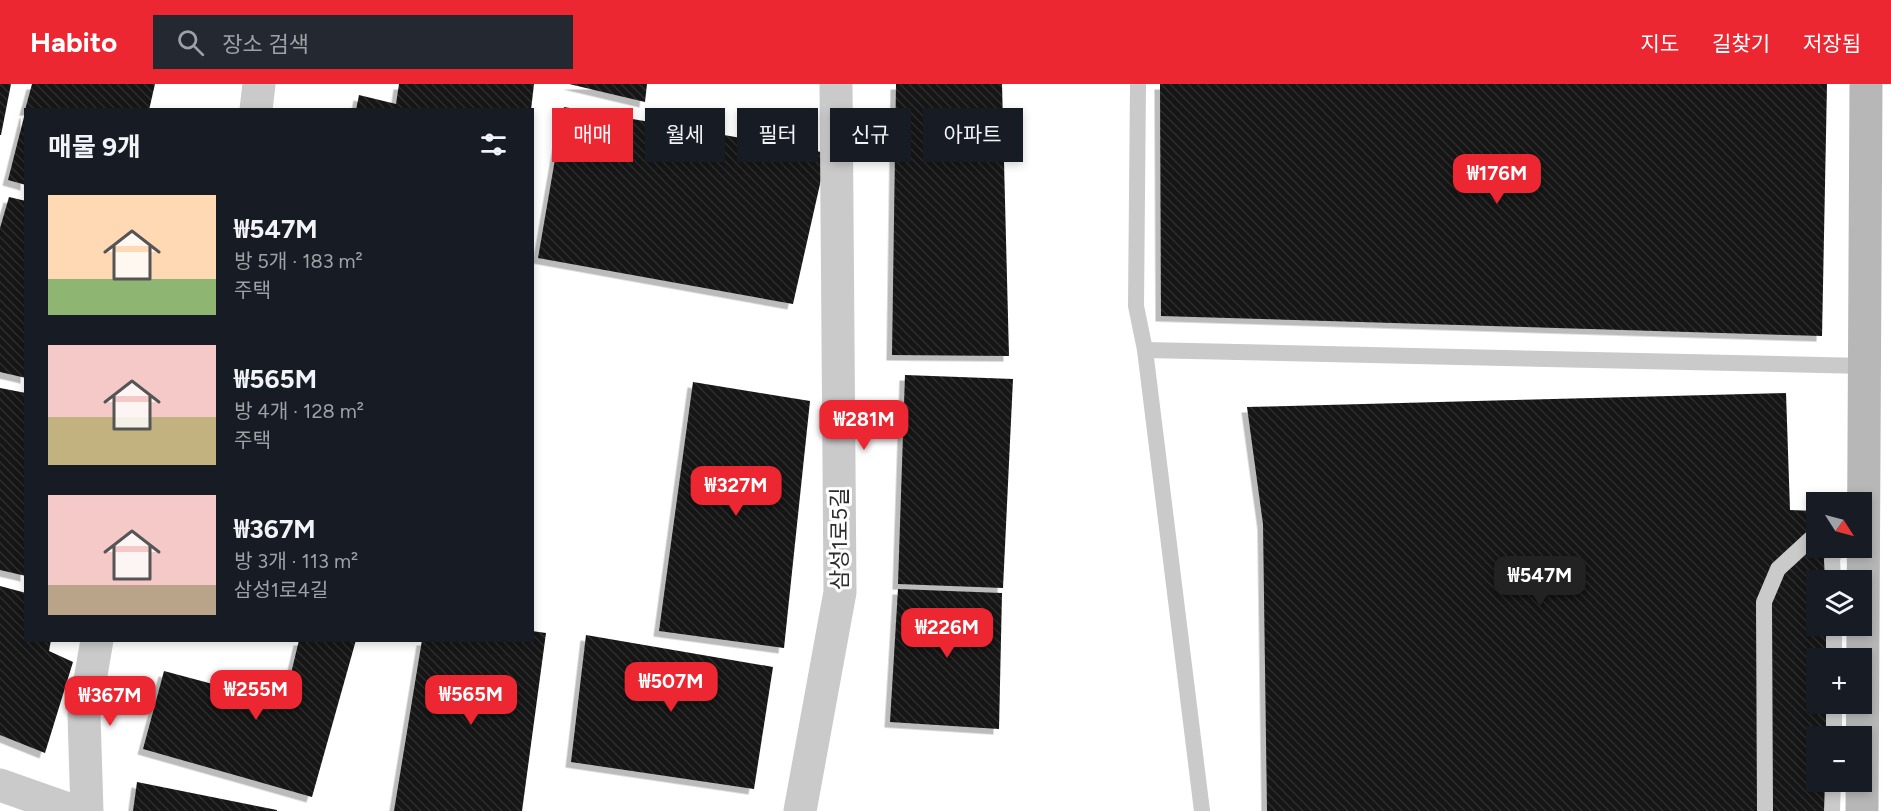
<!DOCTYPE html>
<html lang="ko">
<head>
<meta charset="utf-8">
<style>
	:root { --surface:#171b24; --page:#242831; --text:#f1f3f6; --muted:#9ea1a6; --accent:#ec2732 }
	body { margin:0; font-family:Figtree,"Noto Sans KR",sans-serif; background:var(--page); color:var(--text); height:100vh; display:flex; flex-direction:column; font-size:22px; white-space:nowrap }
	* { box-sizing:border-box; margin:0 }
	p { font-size:20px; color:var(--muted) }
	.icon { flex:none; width:33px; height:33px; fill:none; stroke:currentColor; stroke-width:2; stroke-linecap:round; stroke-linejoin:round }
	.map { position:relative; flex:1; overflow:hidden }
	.side { position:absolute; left:24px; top:24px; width:510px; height:534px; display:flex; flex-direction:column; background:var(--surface); border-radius:0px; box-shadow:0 3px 9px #0003 }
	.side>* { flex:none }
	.hud { position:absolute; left:552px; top:24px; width:570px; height:54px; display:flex; gap:12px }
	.needle { width:39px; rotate:126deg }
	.fabs { position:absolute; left:1806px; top:408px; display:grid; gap:12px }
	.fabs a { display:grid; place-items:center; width:66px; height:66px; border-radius:0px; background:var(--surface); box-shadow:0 3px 9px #0003; font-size:30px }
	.price { position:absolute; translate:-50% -51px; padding:0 14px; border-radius:12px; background:var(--accent); color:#fff; font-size:20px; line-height:39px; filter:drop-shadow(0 2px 3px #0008) }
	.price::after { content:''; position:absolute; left:50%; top:36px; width:18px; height:14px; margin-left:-9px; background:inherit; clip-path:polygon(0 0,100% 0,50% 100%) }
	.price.selected { background:#222; color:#fff }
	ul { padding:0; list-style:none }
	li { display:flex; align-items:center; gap:18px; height:150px; padding:0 24px }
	li span { display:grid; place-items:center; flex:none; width:168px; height:120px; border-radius:0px; color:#555 }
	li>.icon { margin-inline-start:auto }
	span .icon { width:72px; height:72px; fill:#fffc; stroke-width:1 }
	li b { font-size:26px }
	h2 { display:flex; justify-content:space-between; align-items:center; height:72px; padding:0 24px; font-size:26px }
	.pill { padding:0 21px; border-radius:0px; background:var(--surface); box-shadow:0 3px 9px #0003; font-size:21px; line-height:54px }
	.pill.selected { background:var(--accent); color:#fff }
	header { display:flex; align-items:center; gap:36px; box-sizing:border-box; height:84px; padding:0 30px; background:var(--accent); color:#fff }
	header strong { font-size:28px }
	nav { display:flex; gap:33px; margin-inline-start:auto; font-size:21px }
	.search { width:420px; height:54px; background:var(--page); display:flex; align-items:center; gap:15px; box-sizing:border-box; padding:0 21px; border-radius:0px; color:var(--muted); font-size:22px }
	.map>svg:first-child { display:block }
	.building { fill:url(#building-back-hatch); filter:url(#shadow) }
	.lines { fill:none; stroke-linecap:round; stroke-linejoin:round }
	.lane { stroke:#cacaca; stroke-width:16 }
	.street { stroke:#cacaca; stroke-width:33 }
	.secondary { stroke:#b7b7b7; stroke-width:33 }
	.labels { text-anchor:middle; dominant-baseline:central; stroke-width:6; stroke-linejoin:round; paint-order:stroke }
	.street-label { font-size:22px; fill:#2d2d2d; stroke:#fff }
</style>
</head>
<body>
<header>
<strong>Habito</strong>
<div class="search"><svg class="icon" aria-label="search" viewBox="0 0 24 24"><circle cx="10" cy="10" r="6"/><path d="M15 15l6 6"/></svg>장소 검색</div>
<nav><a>지도</a><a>길찾기</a><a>저장됨</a></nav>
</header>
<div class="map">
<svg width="1891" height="727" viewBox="0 0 1891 727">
	<defs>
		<pattern id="building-back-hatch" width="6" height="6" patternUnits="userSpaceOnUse" patternTransform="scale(1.5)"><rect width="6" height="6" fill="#141414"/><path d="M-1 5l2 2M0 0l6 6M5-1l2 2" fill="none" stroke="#2e2e2e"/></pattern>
		<filter id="shadow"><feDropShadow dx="-5.5" dy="5.5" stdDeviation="0" flood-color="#0004"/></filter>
	</defs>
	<rect width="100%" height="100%" fill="#fff"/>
	<g class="building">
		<path d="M0,0h11l-10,51h-1z"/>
		<path d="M32,0h123l-6,26h-124z"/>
		<path d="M399,0h135l-3,26h-175l3,-15 37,9z"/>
		<path d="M569,0h78l-2,18z"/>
		<path d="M896,0h106l7,272 -117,-1z"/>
		<path d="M1160,0h667l-5,252 -661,-20z"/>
		<path d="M564,23l263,46 -34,151 -255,-46z"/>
		<path d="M25,29h1v72l-18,-5z"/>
		<path d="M9,113l17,4v177l-26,-6v-144z"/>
		<path d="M905,291l108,4 -10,209 -105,-4z"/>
		<path d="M693,298l117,19 -26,247 -125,-17z"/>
		<path d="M0,304l26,5v183l-26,-6z"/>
		<path d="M1786,309l4,117 26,1v37h23l-1,32h-22v46h21v32h-21v46h20v32h-20v46h19l-1,29h-567l-4,-287 -16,-117z"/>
		<path d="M0,502l26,7v47h25l-2,11 24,11 -28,91 -45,-18z"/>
		<path d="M898,505l104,4 -3,136 -109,-7z"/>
		<path d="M532,547l14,2 -24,178h-128l28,-171h110z"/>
		<path d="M586,551l187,32 -19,122 -183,-27z"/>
		<path d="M299,556h57l-44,157 -169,-48 21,-78 120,32z"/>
		<path d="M137,698l140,28v1h-144z"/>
	</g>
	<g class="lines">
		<g class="lane">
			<path d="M1138,0l-2,222 9,44 57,461"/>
			<path d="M1145,266l720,16"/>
			<path d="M1833,496l-1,-20 3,-12"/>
			<path d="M1834,542v32"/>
			<path d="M1834,652v-32"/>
			<path d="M1765,727l-1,-209 14,-33 38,-35"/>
			<path d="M1832,727l1,-29"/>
		</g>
		<g class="street">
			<path d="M256,26l3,-26"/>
			<path d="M0,701l74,26"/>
			<path d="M87,727l-3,-96 13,-75"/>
			<path d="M800,727l40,-219 -4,-508"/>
		</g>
		<path class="secondary" d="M1862,727l4,-727"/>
	</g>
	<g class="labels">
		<g class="street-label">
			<text transform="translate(839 455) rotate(-90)">삼성1로5길</text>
		</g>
	</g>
</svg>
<div class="fabs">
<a><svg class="needle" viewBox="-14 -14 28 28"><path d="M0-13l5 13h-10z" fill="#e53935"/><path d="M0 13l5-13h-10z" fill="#9ea1a6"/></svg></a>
<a><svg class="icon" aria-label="layers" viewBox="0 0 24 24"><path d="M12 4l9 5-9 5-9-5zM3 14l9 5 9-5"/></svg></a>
<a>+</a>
<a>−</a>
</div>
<b class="price" style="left:1497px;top:121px">₩176M</b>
<b class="price" style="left:864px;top:367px">₩281M</b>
<b class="price" style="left:736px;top:433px">₩327M</b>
<b class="price selected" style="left:1540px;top:523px">₩547M</b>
<b class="price" style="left:947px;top:575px">₩226M</b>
<b class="price" style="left:671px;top:629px">₩507M</b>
<b class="price" style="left:256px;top:637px">₩255M</b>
<b class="price" style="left:471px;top:642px">₩565M</b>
<b class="price" style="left:110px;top:643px">₩367M</b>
<div class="hud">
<a class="pill selected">매매</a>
<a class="pill">월세</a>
<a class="pill">필터</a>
<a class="pill">신규</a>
<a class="pill">아파트</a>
</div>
<section class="side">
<h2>매물 9개<svg class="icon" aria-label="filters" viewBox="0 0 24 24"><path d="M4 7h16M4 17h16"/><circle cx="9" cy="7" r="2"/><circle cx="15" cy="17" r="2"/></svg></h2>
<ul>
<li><span style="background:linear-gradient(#ffd9b3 70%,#8fb573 0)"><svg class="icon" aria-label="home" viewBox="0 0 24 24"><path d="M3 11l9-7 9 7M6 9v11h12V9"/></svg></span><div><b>₩547M</b><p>방 5개 · 183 m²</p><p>주택</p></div></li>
<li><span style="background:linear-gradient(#f6c9c9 60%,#c2b280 0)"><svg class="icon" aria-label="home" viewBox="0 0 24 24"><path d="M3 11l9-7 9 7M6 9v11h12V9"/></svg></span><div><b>₩565M</b><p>방 4개 · 128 m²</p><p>주택</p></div></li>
<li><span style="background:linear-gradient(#f6c9c9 75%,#b9a48a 0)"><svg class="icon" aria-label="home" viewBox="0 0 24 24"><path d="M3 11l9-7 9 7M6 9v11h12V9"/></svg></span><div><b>₩367M</b><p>방 3개 · 113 m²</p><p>삼성1로4길</p></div></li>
</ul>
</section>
</div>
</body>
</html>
